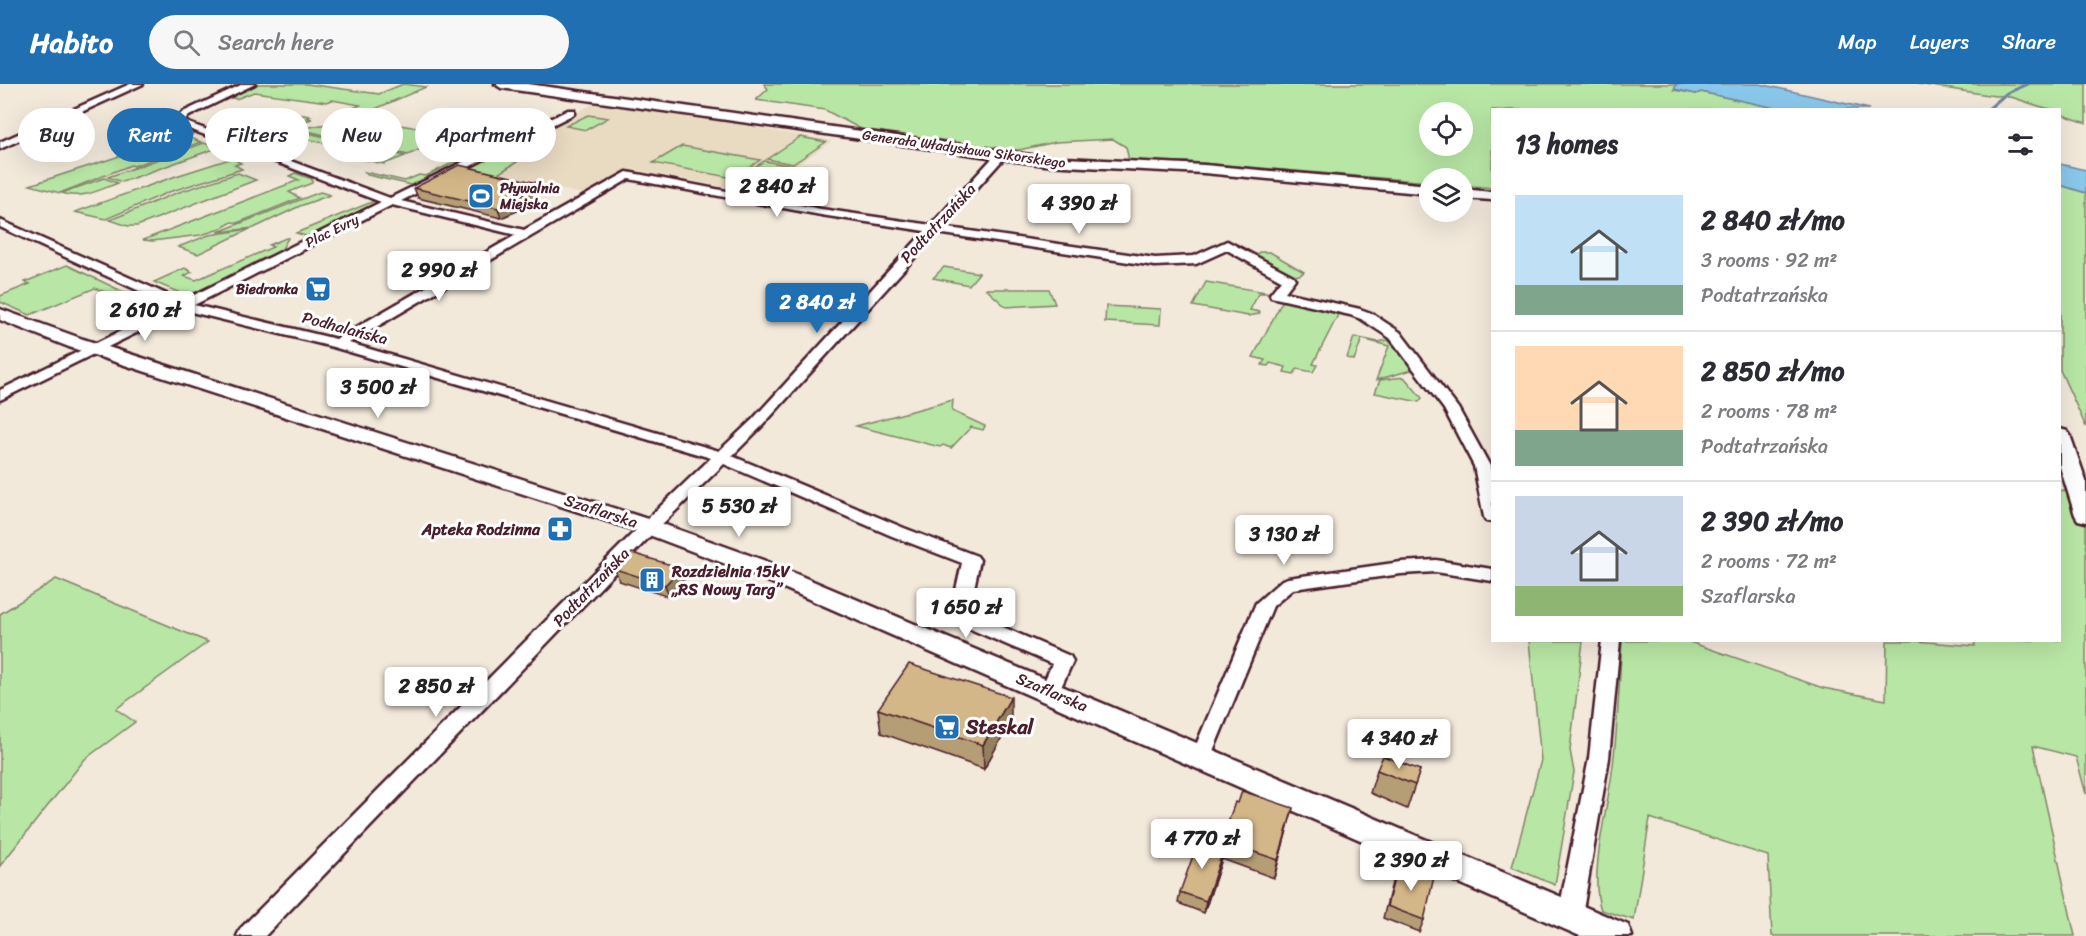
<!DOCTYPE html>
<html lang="en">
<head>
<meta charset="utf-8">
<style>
	:root { --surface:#fff; --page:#f7f7f7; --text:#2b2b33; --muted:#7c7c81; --line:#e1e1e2; --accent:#1f6fb2 }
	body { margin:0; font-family:Sriracha,sans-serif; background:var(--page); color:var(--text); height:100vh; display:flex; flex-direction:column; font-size:22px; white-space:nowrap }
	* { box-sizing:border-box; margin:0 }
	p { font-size:20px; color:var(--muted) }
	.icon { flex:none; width:33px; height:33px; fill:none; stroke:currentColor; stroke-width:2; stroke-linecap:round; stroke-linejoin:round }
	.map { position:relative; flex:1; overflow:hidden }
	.side { position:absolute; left:1491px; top:24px; width:570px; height:534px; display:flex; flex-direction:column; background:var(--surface); border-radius:0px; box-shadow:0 6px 24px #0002 }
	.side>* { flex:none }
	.guide { position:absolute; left:18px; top:24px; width:570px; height:54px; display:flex; gap:12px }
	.fabs { position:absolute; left:1419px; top:18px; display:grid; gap:12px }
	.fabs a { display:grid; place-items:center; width:54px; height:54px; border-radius:50%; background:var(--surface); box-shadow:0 6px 24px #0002; font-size:30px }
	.price { position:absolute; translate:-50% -51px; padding:0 14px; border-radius:6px; background:#fff; color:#222; font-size:20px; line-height:39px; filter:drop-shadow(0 2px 3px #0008) }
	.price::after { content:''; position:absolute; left:50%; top:36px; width:18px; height:14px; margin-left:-9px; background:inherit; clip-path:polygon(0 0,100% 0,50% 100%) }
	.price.current { background:var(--accent); color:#fff }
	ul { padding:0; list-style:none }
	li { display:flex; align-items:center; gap:18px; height:150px; padding:0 24px }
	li+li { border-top:2px solid var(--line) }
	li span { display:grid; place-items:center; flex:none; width:168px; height:120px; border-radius:0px; color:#555 }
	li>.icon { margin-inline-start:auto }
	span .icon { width:72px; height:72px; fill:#fffc; stroke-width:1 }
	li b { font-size:26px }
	h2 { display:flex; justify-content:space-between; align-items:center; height:72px; padding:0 24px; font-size:26px }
	.chip { padding:0 21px; border-radius:27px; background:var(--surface); box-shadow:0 6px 24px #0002; font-size:21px; line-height:54px }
	.chip.current { background:var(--accent); color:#fff }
	header { display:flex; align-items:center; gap:36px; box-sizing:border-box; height:84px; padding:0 30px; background:var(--accent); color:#fff }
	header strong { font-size:28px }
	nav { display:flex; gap:33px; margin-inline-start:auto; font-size:21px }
	.search { width:420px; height:54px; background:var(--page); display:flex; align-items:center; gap:15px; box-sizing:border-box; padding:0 21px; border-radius:33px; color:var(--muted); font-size:22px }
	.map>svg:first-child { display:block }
	.built { fill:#e9dac2 }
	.green { fill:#b8e7a5; stroke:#818368; stroke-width:1.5; fill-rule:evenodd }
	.water { fill:#8ac8eb; stroke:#70849e; stroke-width:1.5 }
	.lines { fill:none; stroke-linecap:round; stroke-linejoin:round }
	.stream { stroke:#70849e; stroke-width:3 }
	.street-casing { stroke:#4a1f2b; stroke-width:5 }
	.secondary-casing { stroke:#4a1f2b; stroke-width:5 }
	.street { fill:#fff; fill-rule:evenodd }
	.secondary { fill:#fff; fill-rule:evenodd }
	.wall { fill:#b59d75; stroke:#4a1f2b; stroke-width:1.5 }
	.shaded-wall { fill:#94805f; stroke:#4a1f2b; stroke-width:1.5 }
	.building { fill:#d3b788; stroke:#4a1f2b; stroke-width:1.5 }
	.labels { text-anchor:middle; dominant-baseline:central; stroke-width:6; stroke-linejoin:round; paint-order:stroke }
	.far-street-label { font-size:14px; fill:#4a1f2b; stroke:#fff }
	.far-poi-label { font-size:14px; font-weight:bold; fill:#4a1f2b; stroke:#fff; text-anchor:start }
	.street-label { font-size:16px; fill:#4a1f2b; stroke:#fff }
	.poi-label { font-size:16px; font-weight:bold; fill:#4a1f2b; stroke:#fff; text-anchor:end }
	.near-poi-label { font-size:20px; font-weight:bold; fill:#4a1f2b; stroke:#fff; text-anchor:start }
</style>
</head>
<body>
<header>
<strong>Habito</strong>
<div class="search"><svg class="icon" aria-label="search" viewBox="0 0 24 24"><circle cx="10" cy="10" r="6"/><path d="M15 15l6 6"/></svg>Search here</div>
<nav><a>Map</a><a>Layers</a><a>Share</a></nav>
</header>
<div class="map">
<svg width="2086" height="852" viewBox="0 0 2086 852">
	<rect width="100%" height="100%" fill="#f2e9db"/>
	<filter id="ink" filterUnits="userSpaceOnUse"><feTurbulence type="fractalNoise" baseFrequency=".0167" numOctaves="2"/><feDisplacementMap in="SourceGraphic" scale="12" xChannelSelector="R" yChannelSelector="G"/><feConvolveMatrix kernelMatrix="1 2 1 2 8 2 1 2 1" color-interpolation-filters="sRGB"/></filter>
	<g filter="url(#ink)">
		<path class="built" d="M593,20l125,17 114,20 -77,52 -125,-24 -48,25 -116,-26z"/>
		<g class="green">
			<path d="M258,0h49l72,10 24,-10 23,3 -67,29 -23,-4 12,-1 12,-6 -28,-5 -5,2 -73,-10 -18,7 -7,-2z"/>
			<path d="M764,0h909l4,1 -3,5 22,4 5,-2 79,17 -288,1v78l-29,-3 -1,-7h-32l-1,4 -240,-20 -60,-1 -3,-14 -13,-8 -57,3 -37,8 -19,-2 -139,-19 -36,-19 -69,-10 12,-11zM1430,28h32v34h-32z"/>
			<path d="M1918,0h168v39l-26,-9v-4c-23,0 -43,-16 -65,-14z"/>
			<path d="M246,24l65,8 -4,2 5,1 -64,19 -5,-2c12,-4 22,-4 33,-9l-28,-6 5,-3 -24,-5z"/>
			<path d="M588,31l20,3 -22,12 -20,-4z"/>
			<path d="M359,34l112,19 -9,4 -20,-2 -34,16 -109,-26 45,-8v4l11,-2v-4z"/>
			<path d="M178,46l15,4 -3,4 11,4 -67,24 -3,-1 -71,28 -30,-8 149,-48 -9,-4z"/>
			<path d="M296,46l109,26 -21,8 -32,-7 5,-3 -30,-6 4,-3 -43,-11z"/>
			<path d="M800,53l26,5 -33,22 -26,-5z"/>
			<path d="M204,59l13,5 -95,34 -14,-5z"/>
			<path d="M682,62l78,14 -27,18 -80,-15z"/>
			<path d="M473,64l-2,11 -34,18 -7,-1 -19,9 -43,-10 -3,-3 40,9 14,-6 7,1 36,-18 -6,-2z"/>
			<path d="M492,71l25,7 -24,15 -27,-9z"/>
			<path d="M239,72l5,2 -7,3 4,2 -6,2 7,4 -73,23 -63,27 -31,-7 101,-36z"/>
			<path d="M764,77l28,5 -27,19 -28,-6z"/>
			<path d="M238,89l18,7 -119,46h-9l-18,-6 66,-27z"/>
			<path d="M295,89l17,6v4l-23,9 11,6 -63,25 -5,-1 -12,7 -19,6 -49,6 -9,-1 156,-60 -10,-4z"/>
			<path d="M104,94l14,5c-19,7 -37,17 -56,10z"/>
			<path d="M2060,101l26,8v234l-26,-57z"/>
			<path d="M320,108l10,3 -30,11 -46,22 -36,4z"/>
			<path d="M374,117l4,2 -66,35 -16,-5z"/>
			<path d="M250,145l-52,25 -20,-7 31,-12z"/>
			<path d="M286,154h2l-9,16 -83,40 -9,2 -33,-14 31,-14 7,4 -8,4 12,4 77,-33 -4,-2z"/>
			<path d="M1259,168h11l34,20c-12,12 -38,-8 -50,-15z"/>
			<path d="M67,181l61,29 -9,4 -24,-10 -65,27 -30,-13v-6l30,-12 -5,-2z"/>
			<path d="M944,183l35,6 -10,12 -36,-7z"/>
			<path d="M1206,198l65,11h-12l-9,17 10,2 -1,2 -11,2 -55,-10z"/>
			<path d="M986,205h63l6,15 -49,3z"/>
			<path d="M1284,214l48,10 1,5 5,2 -25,49 4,1 -4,7 -16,-3 -3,5 -10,-2 2,-5 -16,-4 -2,3 -6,-1 3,-5 -12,-3z"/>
			<path d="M1106,222l55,3 -1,16 -55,-3z"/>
			<path d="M1354,253l24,5 10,-2 27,29 -39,11 13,-34 -27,-7 -8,21 -7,-2z"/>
			<path d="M1404,293l18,21 -3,4 -44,-9 5,-13z"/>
			<path d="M953,316l-1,11 33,15 -2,4 -12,-3 -20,21 -8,-3 -3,2 -84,-21z"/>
			<path d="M2060,406l26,6v298l-10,-37 -43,-11 42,190h-303l-4,-80 -118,-38 -16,102 -33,-10c-13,-37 8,-105 12,-145 5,-41 6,-83 9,-124h65l136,47 63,12 1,-59h29l59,5 -1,-5 86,-1z"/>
			<path d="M56,495l152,63 -92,67 19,13 -50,37 -85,107v-252z"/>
			<path d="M1529,557h54l-13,109 4,22 -19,113 -43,-18 29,-107z"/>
		</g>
		<g class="water">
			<path d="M1673,0h87l109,25h-89l-79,-17 -5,2 -22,-5 2,-4z"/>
			<path d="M2060,80l26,6v23l-26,-8z"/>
		</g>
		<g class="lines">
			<path class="stream" d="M1987,26l20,-17 21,-9"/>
			<g class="street-casing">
				<g id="street">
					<path d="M130,0h13l-143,65v-7z"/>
					<path d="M243,0h12l-66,32 -4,4 1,2 204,76 178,-88h6v4l-173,87 123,29 103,-58 194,37 110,16 66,-72h8v4l-63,70 213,31 39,-2 33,-15 66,35 2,3 -10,13 75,17 11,4 29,19 58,76 32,58 2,13v43l-6,-1 -2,-4 -10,-51 -30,-57 -54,-71 -29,-19 -11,-4 -79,-18 -1,-3 11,-14 -54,-30 -31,14 -41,2 -218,-33 -175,193 -30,30 172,72 73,28 3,4 -10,47 5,8 95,41 3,5 -16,35 -7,3 -7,-3 -3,-5 12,-27 -91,-39 -9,-18 10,-44 -70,-27 -168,-72 -69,67 -390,405h-28l4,-8 402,-405 68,-65 -378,-111 -150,-37 -183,90v-10l172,-84 -172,-79v-7l182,81 199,-99 -205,-78 -1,-5 8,-7zM629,95l192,36 104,16 -173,189 -33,31 -370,-108zM392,121l124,30 -180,104 -142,-34z"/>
					<path d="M1436,476l56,9v12l-56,-9 -35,2 -108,15 -20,17 -65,157 -7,2 -7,-2 -3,-6 65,-154 26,-23 6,-2 113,-16z"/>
					<path d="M1602,556h18l-11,118 -27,158 -4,8 -8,3 -8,-3 -4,-8 31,-158z"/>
				</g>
			</g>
			<g class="secondary-casing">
				<g id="secondary">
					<path d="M495,0h33l517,73 159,8 226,20v9l-226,-21 -159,-8 -544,-77z"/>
					<path d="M1462,105l30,3v8l-30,-2z"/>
					<path d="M0,225l83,30 574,183 106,38 865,365 4,11h-52l-833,-364 -106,-40 -572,-185 -69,-27z"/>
					<path d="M2060,345l7,2 3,4 16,46v41l-8,-2 -3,-5 -15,-48z"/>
				</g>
			</g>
			<use href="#street" class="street"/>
			<use href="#secondary" class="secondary"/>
		</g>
		<g class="wall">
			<path d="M537,99l3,10 -21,17 -18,8 -83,-20 -4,-10z"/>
			<path d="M615,485l69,11 -15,17 -50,-16z"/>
			<path d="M878,625l133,12 -27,48 -103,-36z"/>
			<path d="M1377,686h43l-13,39 -37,-16z"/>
			<path d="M1288,742l-14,52 -52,-19 -18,54 -26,-10 2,-11 41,-45 1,-6z"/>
			<path d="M1398,779l26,57 -5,12 -36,-14 11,-43z"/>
		</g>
		<g class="shaded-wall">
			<path d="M537,99l3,10 -21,17 -18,8 -3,-10z"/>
			<path d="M681,484l3,12 -15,17 -4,-12z"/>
			<path d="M1011,613v24l-27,48 -1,-24z"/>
			<path d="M1293,724l-5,18 -14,52 4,-18z"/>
			<path d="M1224,764l-2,11 -18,54 2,-12z"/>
		</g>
		<g class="building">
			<path d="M459,81l78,18 -21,17 -18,8 -84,-20z"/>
			<path d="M632,469l49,15 -16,17 -50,-16z"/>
			<path d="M909,580l102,33 -28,48 -105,-36z"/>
			<path d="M1383,672l37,14 -5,15 -38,-15z"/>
			<path d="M1242,707l51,17 -15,52 -56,-19 13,-39 3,1z"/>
			<path d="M1199,755l25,9 -18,53 -26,-9z"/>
			<path d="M1398,779l36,14 -10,43 -37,-14z"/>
		</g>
	</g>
	<defs>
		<g id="stadium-square" transform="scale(1.35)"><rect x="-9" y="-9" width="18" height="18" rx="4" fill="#1f6fb2" stroke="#fff"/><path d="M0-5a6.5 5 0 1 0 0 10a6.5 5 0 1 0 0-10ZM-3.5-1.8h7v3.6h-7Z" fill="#fff"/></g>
		<g id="supermarket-square" transform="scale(1.35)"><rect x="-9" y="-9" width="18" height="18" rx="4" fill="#1f6fb2" stroke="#fff"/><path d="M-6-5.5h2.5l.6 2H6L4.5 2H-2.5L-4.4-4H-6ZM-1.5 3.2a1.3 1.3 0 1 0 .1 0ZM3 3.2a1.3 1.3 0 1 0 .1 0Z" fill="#fff"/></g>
		<g id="pharmacy-square" transform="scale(1.35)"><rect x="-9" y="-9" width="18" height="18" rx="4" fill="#1f6fb2" stroke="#fff"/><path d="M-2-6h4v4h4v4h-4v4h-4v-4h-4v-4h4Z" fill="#fff"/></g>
		<g id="building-square" transform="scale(1.35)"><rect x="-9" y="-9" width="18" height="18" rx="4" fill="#1f6fb2" stroke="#fff"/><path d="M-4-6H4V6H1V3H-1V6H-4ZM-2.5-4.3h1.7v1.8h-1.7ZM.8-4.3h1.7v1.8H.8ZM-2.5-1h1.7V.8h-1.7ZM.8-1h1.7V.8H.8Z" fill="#fff"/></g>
	</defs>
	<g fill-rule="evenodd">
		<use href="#stadium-square" x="481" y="112"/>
		<use href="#supermarket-square" x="318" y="205"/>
		<use href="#pharmacy-square" x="560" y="445"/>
		<use href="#building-square" x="652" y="496"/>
		<use href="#supermarket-square" x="947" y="643"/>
	</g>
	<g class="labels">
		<g class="far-street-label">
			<text transform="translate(964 65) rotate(8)">Generała Władysława Sikorskiego</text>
			<text transform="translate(332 147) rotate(-26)">Plac Evry</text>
		</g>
		<g class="far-poi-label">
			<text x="500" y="104">Pływalnia<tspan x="500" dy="16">Miejska</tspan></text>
			<text x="298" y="205" text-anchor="end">Biedronka</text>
		</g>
		<g class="street-label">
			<text transform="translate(938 139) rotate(-47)">Podtatrzańska</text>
			<text transform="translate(345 244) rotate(15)">Podhalańska</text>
			<text transform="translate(601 427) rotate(18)">Szaflarska</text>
			<text transform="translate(591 503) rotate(-46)">Podtatrzańska</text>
			<text transform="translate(1052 608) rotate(23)">Szaflarska</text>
		</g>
		<g class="poi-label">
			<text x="540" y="445">Apteka Rodzinna</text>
			<text x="672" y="487" text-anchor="start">Rozdzielnia 15kV<tspan x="672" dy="18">„RS Nowy Targ”</tspan></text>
		</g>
		<g class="near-poi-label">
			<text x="966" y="643">Steskal</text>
		</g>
	</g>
</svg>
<div class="fabs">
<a><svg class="icon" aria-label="locate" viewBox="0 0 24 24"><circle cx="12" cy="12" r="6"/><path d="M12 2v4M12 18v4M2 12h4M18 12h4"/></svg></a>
<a><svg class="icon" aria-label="layers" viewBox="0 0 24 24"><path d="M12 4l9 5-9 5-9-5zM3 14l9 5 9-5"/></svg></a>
</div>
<b class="price" style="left:777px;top:134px">2 840 zł</b>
<b class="price" style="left:1079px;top:151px">4 390 zł</b>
<b class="price" style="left:439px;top:218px">2 990 zł</b>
<b class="price current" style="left:817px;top:250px">2 840 zł</b>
<b class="price" style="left:145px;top:258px">2 610 zł</b>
<b class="price" style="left:378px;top:335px">3 500 zł</b>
<b class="price" style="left:739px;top:454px">5 530 zł</b>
<b class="price" style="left:1284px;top:482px">3 130 zł</b>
<b class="price" style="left:966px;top:555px">1 650 zł</b>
<b class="price" style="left:436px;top:634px">2 850 zł</b>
<b class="price" style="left:1399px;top:686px">4 340 zł</b>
<b class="price" style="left:1202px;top:786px">4 770 zł</b>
<b class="price" style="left:1411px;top:808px">2 390 zł</b>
<div class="guide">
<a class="chip">Buy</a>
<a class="chip current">Rent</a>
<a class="chip">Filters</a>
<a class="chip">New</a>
<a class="chip">Apartment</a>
</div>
<section class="side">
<h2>13 homes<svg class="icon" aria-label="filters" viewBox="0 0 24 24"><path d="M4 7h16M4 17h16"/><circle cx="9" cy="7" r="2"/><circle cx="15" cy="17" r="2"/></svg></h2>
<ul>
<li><span style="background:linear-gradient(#bfe0f5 75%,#7fa58c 0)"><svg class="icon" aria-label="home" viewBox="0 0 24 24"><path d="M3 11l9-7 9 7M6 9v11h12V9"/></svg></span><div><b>2 840 zł/mo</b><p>3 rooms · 92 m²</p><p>Podtatrzańska</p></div></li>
<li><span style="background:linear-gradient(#ffd9b3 70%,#7fa58c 0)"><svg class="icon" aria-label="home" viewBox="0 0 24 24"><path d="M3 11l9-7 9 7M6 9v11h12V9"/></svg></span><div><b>2 850 zł/mo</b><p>2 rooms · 78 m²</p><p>Podtatrzańska</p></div></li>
<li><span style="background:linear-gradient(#c9d6e8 75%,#8fb573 0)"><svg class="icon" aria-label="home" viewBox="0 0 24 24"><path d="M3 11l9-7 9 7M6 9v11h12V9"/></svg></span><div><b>2 390 zł/mo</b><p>2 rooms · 72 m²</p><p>Szaflarska</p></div></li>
</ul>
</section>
</div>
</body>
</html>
